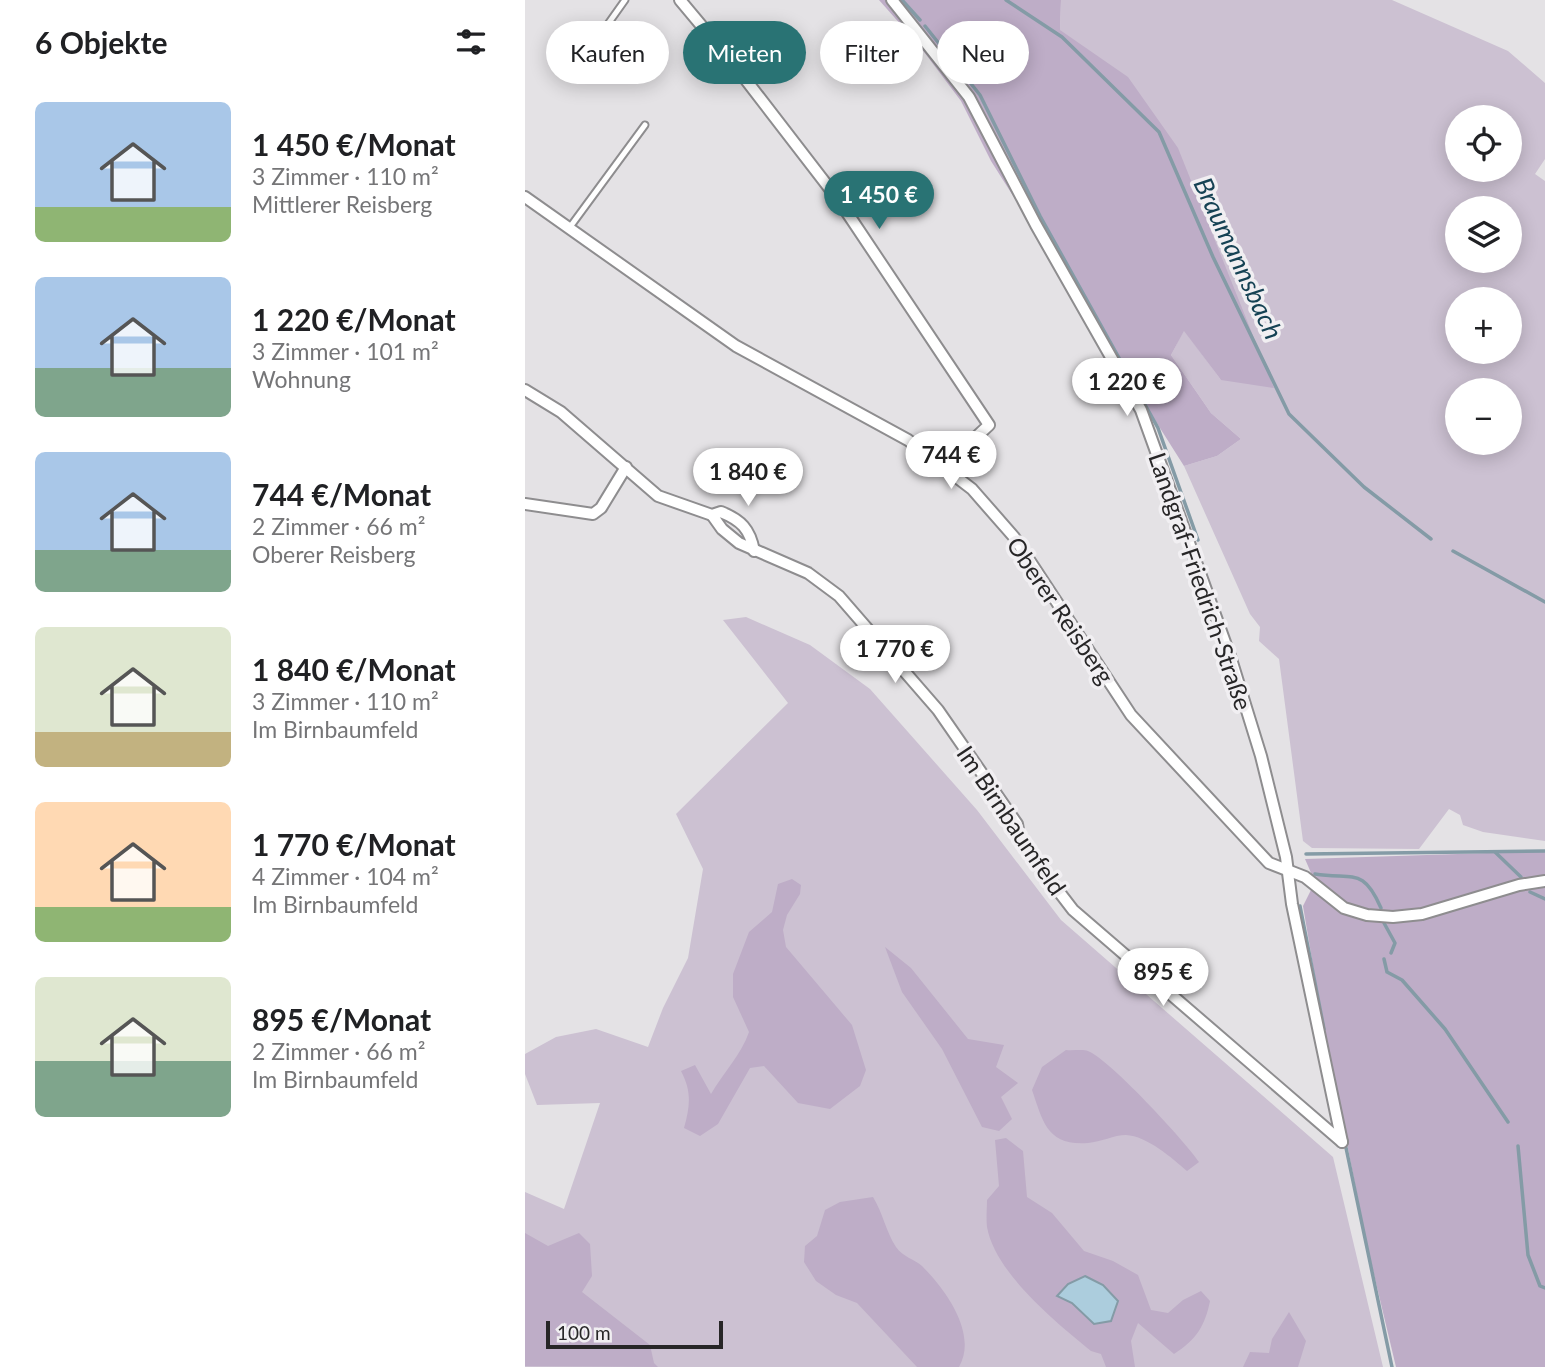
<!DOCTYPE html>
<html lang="de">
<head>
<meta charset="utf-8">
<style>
	:root { --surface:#fff; --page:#f2f2f2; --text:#202124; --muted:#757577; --accent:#297374 }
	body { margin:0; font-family:Lato,sans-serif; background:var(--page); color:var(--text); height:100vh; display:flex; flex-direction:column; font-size:26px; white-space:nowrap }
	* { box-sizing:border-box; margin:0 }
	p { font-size:23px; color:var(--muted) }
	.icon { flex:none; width:38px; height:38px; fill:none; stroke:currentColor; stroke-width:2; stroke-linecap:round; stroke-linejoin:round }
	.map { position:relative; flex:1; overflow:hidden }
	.panel { display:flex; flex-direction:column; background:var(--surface); width:525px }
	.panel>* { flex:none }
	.hud { position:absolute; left:21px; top:21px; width:665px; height:63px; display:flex; gap:14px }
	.fabs { position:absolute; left:920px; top:105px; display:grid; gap:14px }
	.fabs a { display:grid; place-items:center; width:77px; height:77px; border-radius:50%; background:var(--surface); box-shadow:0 4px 18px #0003; font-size:35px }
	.scale { position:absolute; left:21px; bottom:18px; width:177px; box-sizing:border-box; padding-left:7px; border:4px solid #272627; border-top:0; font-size:19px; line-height:24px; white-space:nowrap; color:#272627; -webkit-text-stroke:5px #f1eff2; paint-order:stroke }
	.price { position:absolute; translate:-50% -60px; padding:0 16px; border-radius:24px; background:#fff; color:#222; font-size:23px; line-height:46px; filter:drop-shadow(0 2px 4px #0008) }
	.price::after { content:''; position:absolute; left:50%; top:42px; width:21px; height:16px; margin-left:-10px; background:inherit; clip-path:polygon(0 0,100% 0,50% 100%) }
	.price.selected { background:var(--accent); color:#fff }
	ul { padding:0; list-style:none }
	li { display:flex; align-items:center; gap:21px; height:175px; padding:0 35px }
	li span { display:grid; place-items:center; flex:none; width:196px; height:140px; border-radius:10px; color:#555 }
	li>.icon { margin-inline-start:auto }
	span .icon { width:84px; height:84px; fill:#fffc; stroke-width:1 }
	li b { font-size:30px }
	h2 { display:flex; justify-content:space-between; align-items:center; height:84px; padding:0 35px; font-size:30px }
	.chip { padding:0 24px; border-radius:32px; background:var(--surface); box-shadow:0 4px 18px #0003; font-size:24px; line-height:63px }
	.chip.selected { background:var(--accent); color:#fff }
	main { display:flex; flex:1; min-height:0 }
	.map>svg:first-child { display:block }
	.green { fill:#ccc1d2; fill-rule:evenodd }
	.forest { fill:#beadc7 }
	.water { fill:#accddd; stroke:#849ba6; stroke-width:2 }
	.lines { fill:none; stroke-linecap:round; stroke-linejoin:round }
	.stream { stroke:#849ba6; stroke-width:3.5 }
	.service-casing { stroke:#8e8d8f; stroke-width:9 }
	.minor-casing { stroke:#8e8d8f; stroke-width:14 }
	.service { stroke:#fff; stroke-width:5 }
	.minor { stroke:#fff; stroke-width:10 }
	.labels { text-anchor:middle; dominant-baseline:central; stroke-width:7; stroke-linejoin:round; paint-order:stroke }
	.street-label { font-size:24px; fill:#272627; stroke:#f1eff2 }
	.water-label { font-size:26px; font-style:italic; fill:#154254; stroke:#f1eff2 }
</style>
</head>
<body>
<main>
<section class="panel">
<h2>6 Objekte<svg class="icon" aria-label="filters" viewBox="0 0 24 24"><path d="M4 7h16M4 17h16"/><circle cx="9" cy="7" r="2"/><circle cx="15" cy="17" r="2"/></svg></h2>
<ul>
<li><span style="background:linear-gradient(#a9c7e8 75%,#8fb573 0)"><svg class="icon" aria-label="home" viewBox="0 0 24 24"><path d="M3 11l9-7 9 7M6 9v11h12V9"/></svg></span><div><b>1 450 €/Monat</b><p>3 Zimmer · 110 m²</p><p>Mittlerer Reisberg</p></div></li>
<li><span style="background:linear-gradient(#a9c7e8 65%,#7fa58c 0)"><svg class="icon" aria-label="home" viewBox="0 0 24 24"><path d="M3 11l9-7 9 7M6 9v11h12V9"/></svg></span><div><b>1 220 €/Monat</b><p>3 Zimmer · 101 m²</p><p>Wohnung</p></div></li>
<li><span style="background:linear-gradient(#a9c7e8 70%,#7fa58c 0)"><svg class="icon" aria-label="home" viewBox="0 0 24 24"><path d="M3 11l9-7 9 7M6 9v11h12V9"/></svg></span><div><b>744 €/Monat</b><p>2 Zimmer · 66 m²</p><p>Oberer Reisberg</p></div></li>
<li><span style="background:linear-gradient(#dfe7d0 75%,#c2b280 0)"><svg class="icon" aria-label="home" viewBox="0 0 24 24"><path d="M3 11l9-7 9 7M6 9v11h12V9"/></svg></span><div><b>1 840 €/Monat</b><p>3 Zimmer · 110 m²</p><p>Im Birnbaumfeld</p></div></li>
<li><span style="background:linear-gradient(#ffd9b3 75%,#8fb573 0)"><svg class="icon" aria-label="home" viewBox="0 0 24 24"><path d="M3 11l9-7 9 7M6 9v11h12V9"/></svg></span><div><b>1 770 €/Monat</b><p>4 Zimmer · 104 m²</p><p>Im Birnbaumfeld</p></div></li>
<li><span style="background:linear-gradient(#dfe7d0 60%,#7fa58c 0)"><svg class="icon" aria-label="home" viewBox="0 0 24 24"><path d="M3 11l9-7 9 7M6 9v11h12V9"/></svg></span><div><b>895 €/Monat</b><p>2 Zimmer · 66 m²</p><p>Im Birnbaumfeld</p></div></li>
</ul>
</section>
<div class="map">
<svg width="1020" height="1367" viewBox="0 0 1020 1367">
	<rect width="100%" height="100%" fill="#e4e2e5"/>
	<g class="green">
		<path d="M536,0h331l116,51 37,32v76l-10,15 10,7v660l-62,-9 -20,-7 -3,-10 -11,-6 -30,40 -107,-1 -9,-7 -24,-182 -20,-18 1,-14 -10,-13 -66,-148 33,-10 24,-17 -30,-26 -40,-58 13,-25 37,50 -161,-350zM933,117h52v53h-52zM933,208h52v53h-52zM933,299h52v53h-52zM933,390h52v53h-52z"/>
		<path d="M221,617l64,28 60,44 107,121 84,110 272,237 50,210h-858v-175l39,17 36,-106 -63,2 -12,-31v-20l31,-17 40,-8 52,18 15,-39 25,-50 15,-89 -27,-55 112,-111 -65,-83z"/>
	</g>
	<g class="forest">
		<path d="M354,0h182l-1,30 68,47 50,71 96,240 -53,-8 -37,-49 -13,24 40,58 30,26 -24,17 -33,10 -193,-305 -30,-60 -43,-57z"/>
		<path d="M1020,851v516h-149l-29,-122 -47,-238 -17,-101 12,-24 -10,-23z"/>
		<path d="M267,879l9,6 -1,9 -13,21 -4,15 3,17 66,78 14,45 -6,16 -30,23 -32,-6 -34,-37 -14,2 -32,56 -18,12 -16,-8c6,-22 8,-36 -3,-57l14,-6 16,29c12,-21 30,-39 38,-62l-16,-35v-23l16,-42 23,-20 6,-28z"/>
		<path d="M360,947l26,21 57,71 36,6 -8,22 22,16 -17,14 11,22 -13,12 -17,-4 -40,-78 -40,-57z"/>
		<path d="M541,1050c6,1 17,-1 22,1 20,7 98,91 111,111l-12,9c-15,-13 -40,-35 -61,-36 -12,0 -25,7 -38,8 -41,3 -45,-21 -56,-53l10,-23z"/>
		<path d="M481,1138l17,13 4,46 25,16 32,38 29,10 25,14 13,35 17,3 15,-13 18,-9 9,10c-5,25 -14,39 -36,53l-36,-31 -7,18 4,26h-29l-5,-13 -10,-3c-34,-28 -96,-78 -104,-124 -1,-9 0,-19 0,-27l12,-14 -4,-46z"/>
		<path d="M348,1197c10,16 13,35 23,50 7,10 18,12 26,19 24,24 56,68 37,101h-42l-60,-64 -21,-8 -20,-14 -12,-19 1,-16 12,-10 8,-26 15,-8z"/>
		<path d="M0,1233l23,13 31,-13 11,11 2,32 -10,16 68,53 4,18 4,4 -133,-1z"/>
		<path d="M764,1312l17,29 -8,26h-55l7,-15 19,1 3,-14z"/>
	</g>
	<path class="water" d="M560,1276l18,9 15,16 -7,20 -17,3 -22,-21 -15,-7 11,-12z"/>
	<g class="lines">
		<g class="stream">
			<path d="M377,0l18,20"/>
			<path d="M481,0l56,37 97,95 54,125 76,157 75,73 67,52"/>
			<path d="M400,26l55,69 60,121 118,212 40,112"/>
			<path d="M928,551l92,51"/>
			<path d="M970,852l26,25"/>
			<path d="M781,854l239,-3"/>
			<path d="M790,874c39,6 48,-7 66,34"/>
			<path d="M1005,892l15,7"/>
			<path d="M775,906l24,123"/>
			<path d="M859,923l11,20 -4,10"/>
			<path d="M859,959l3,13 15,8 43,49 63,93"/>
			<path d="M820,1143l47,224"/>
			<path d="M993,1146l10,109 12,31 5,2"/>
		</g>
		<g class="service-casing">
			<g id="service">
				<path d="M78,31l22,-31"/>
				<path d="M45,227l75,-102"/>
			</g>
		</g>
		<g class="minor-casing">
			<g id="minor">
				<path d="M155,0l56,67 104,135 149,223 -44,41"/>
				<path d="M367,0l77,97 67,128 105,185 90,249 30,97 25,101 6,47 50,238"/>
				<path d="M0,197l211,149 172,94 64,49 42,48 117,178 138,148 36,14 39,31 23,7 26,2 29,-3 97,-29 26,-4"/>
				<path d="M0,390l36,22 97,84 54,19 9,-3c20,8 29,17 33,39"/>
				<path d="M0,504l68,10 8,-6 25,-41"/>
				<path d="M187,515l10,14 17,14 69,30 31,23 99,114 79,114 3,17 53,69 269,232"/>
			</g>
		</g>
		<use href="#service" class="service"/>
		<use href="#minor" class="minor"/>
	</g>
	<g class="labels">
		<g class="street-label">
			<text transform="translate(676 581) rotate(71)">Landgraf-Friedrich-Straße</text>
			<text transform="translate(536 610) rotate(56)">Oberer Reisberg</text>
			<text transform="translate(487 820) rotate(56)">Im Birnbaumfeld</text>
		</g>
		<g class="water-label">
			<text transform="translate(714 258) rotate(65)">Braumannsbach</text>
		</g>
	</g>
</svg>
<div class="fabs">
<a><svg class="icon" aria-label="locate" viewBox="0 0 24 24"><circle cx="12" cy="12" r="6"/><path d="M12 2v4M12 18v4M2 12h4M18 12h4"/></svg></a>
<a><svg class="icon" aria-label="layers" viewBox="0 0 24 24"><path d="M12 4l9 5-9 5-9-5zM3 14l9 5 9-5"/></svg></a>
<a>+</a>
<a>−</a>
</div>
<div class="scale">100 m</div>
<b class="price selected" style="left:354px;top:231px">1 450 €</b>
<b class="price" style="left:602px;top:418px">1 220 €</b>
<b class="price" style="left:426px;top:491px">744 €</b>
<b class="price" style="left:223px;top:508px">1 840 €</b>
<b class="price" style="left:370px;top:685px">1 770 €</b>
<b class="price" style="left:638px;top:1008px">895 €</b>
<div class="hud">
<a class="chip">Kaufen</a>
<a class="chip selected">Mieten</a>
<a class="chip">Filter</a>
<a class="chip">Neu</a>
</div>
</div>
</main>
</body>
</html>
